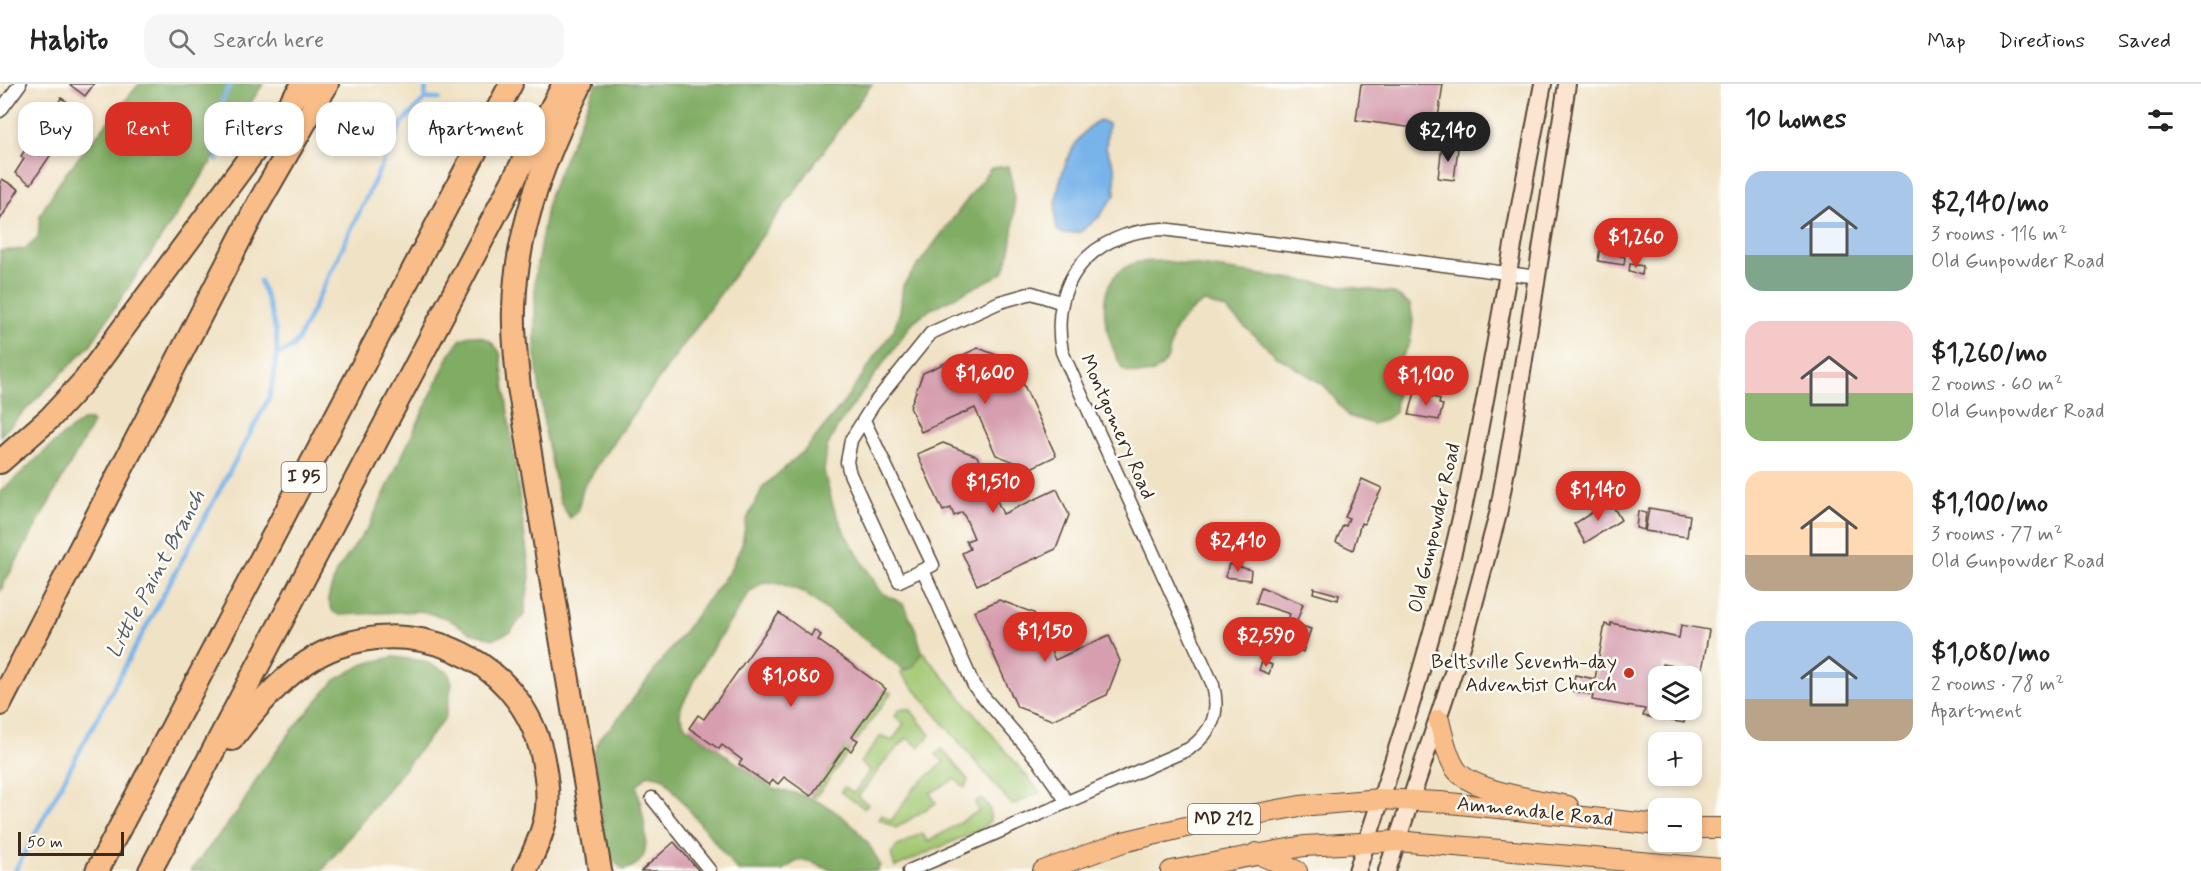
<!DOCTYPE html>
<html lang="en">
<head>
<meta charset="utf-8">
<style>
	:root { --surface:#fff; --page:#f6f6f6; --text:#222; --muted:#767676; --line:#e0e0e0; --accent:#d93025 }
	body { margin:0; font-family:Mynerve,sans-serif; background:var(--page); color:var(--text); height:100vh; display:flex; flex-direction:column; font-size:22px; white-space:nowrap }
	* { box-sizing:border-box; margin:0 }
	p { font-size:20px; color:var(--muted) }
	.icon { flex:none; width:33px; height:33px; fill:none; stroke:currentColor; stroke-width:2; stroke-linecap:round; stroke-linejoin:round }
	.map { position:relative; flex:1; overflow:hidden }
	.panel { display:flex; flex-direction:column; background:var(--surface); width:480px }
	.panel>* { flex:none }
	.top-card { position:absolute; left:18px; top:18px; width:570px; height:54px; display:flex; gap:12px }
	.tools { position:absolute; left:1648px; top:582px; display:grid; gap:12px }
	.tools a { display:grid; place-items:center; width:54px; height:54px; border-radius:12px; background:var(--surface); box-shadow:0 3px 9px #0003; font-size:30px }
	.scale { position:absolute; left:18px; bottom:15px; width:106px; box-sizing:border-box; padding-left:6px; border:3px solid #3b2a1e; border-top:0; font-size:16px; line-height:21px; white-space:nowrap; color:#3b2a1e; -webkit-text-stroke:4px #fdfcf7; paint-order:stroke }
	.price { position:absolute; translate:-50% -51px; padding:0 14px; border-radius:21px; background:var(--accent); color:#fff; font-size:20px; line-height:39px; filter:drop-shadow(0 2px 3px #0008) }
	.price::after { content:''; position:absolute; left:50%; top:36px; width:18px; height:14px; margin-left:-9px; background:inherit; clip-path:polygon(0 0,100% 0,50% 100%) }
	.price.selected { background:#222; color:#fff }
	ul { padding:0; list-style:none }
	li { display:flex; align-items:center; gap:18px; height:150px; padding:0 24px }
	li span { display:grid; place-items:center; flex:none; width:168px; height:120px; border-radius:18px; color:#555 }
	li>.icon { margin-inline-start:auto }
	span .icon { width:72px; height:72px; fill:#fffc; stroke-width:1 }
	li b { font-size:26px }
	h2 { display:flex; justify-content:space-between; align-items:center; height:72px; padding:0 24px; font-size:26px }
	.chip { padding:0 21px; border-radius:18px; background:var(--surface); box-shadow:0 3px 9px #0003; font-size:21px; line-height:54px }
	.chip.selected { background:var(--accent); color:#fff }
	header { display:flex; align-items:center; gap:36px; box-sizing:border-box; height:84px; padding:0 30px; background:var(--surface); border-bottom:2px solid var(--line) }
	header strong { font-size:28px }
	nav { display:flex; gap:33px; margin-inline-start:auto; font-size:21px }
	.search { width:420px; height:54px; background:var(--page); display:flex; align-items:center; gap:15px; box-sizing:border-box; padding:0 21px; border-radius:18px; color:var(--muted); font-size:22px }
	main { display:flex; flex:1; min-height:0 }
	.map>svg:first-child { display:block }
	.green { fill:#a1c771; stroke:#6e7848; stroke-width:1.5 }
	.forest { fill:#80ac63; stroke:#5e6b40; stroke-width:1.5 }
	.water { fill:#78b4ea; stroke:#5a6f84; stroke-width:1.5 }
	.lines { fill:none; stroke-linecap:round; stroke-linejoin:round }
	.stream { stroke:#78b4ea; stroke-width:4.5 }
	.building { fill:#d69eaf }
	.minor-casing { stroke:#564637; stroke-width:15 }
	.secondary-casing { stroke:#564637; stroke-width:20 }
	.primary-casing { stroke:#564637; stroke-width:22 }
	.motorway-casing { stroke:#564637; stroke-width:26 }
	.minor { stroke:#fff; stroke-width:12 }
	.secondary { stroke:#fce5d0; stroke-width:16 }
	.primary { stroke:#f8bd89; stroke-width:20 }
	.motorway { stroke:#f8bd89; stroke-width:22 }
	.poi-dot { fill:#c8321e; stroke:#fdfcf7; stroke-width:2 }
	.labels { text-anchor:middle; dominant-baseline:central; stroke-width:5; stroke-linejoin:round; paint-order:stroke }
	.shield { fill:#fdfcf7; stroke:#75695f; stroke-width:1.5 }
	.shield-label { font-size:18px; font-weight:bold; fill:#3b2a1e }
	.street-label { font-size:20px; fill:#3b2a1e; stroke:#fdfcf7 }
	.poi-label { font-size:20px; fill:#3b2a1e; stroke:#fdfcf7; text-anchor:end }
	.water-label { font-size:21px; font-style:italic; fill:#505a65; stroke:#fdfcf7 }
</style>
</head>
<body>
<header>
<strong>Habito</strong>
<div class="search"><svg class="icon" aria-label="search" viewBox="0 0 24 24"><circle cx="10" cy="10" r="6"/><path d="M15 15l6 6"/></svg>Search here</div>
<nav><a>Map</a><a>Directions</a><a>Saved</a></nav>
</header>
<main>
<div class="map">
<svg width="1721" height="787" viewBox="0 0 1721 787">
	<rect width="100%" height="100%" fill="#fdfcf7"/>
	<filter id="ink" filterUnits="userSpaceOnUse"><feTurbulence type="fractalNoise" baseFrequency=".0167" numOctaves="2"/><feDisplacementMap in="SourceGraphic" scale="12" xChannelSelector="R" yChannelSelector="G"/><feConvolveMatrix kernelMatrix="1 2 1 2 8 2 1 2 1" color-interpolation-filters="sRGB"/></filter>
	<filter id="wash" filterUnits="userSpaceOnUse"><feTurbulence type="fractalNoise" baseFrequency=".008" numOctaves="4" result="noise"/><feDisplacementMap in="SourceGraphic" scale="24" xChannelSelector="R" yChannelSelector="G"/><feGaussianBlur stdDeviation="1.35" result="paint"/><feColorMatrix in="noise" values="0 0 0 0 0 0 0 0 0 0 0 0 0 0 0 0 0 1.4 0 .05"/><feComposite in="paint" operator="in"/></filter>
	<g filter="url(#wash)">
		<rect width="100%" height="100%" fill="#f0e2c5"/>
		<g class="green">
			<path d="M922,567l118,141 -28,13 -112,-133 13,-5z"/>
			<path d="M885,606l6,3 -70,97 -6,7 -4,-1z"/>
			<path d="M899,625h11l20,26 -11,12 -12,-9 -22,23 -27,36 10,7 -4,4 -23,-16 3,-5 10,6 16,-23 -10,-7 21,-27 11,5 12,-17 -9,-8z"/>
			<path d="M942,665l26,31 -3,8 -10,-9 -25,14 6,10 -40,25 -17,-9 3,-4 9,6 23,-33 30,-26 -8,-8z"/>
			<path d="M979,715h4l7,10v12l-11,9 -84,37 -4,-13 5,-7 26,-14 6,9 51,-31 -4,-8z"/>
		</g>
		<g class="forest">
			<path d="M139,0h124l-172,260 -91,92v-185l25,-2 13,-11 2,-23 22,-37z"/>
			<path d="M596,0h276l-261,361 -28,43 -5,22 -8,8 -10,-16 -15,-71 -10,-80v-75l14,-80z"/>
			<path d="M1009,82c8,35 7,73 -6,107l-72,36 -18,13 -75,104 -11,21 -3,24 9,35 15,33 33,53 22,12 12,24 7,23 -9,16 -9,3 -101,-78 -24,-9 -16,-1 -14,11 -43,65 -25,49 -1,9 5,10 88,63c47,5 88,33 107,76l-3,6c-13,0 -30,0 -43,0 -23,-6 -28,-21 -51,0h-45l-75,-94 -15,-3 -11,12c3,20 14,52 6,71 -4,7 -12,11 -19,13l-17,-14 -13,-103 5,-15 15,-14 115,-152 13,-27 4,-24 17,-34 44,-39 38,-47 49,-72 6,-18 3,-26 88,-117z"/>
			<path d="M1164,177l229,32 17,11 3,17 -3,22 -11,19 -4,50 -10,8 -12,4 -25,-8 -24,-31 -46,-28 -53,-48 -21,-7c-13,8 -23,16 -30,30 -4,8 -3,19 -7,27 -10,19 -28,17 -44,11 -17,-32 -35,-87 9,-106 9,-4 23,-2 32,-3z"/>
			<path d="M470,251c15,1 22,5 30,18l30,223 -6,39 -14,17 -17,7 -22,-6 -24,-15 -27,-7 -80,4 -7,-3 -5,-13 8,-27 33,-46 80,-170 11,-16z"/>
			<path d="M84,336h7l2,3 -93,168v-99l62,-56z"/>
			<path d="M393,573l30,4 25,11 4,11 -7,35 -123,153h-132l49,-61 20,-35 34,-46 42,-49 29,-16z"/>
		</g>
		<path class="water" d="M1100,36l8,4 -2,24 9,20v27l-16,22 -19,15 -16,2 -7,-4c-7,-32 11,-95 43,-110z"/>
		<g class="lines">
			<g class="stream">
				<path d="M425,15l1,-15"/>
				<path d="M217,76c-1,-26 -2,-53 14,-76"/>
				<path d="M277,271l16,-8 5,-7 104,-217 23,-24h14"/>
				<path d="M15,787l254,-473c13,-49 10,-69 -9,-117"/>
			</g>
		</g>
		<g id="blocks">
			<g class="building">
				<path d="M69,0h25l-9,12z"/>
				<path d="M1361,0h82l-7,47 -80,-11z"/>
				<path d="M61,14l20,13 -21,32 -17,-12z"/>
				<path d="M33,54l19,15 -21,31 -16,-11 9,-14 -3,-3z"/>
				<path d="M1442,62l16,2 -4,32 -16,-2z"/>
				<path d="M2,95l17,10 -19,31v-38z"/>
				<path d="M1602,149l18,3 -3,19 8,2 -1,8 -26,-4z"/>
				<path d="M1630,180l13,2 -1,9 -13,-3z"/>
				<path d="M978,264l35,13 43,95 -25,12 -35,-13 -21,-47 -54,24 -11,-25 13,-34z"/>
				<path d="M1415,308l25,7 -1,5 4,1 -4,15 -30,-5z"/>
				<path d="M943,359l34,13 26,58 54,-25 12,26 -13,34 -79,36 -15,-32 8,-4 -4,-8 8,-3 -8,-19 -4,-7 -8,4 -3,-8 -8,3 -26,-57z"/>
				<path d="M1362,395l20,9 -18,36 -3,-1 -8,27 -17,-8 7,-17 3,1 3,-8 -4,-1z"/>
				<path d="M1610,417l11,19 -36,23 -11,-19z"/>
				<path d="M1649,424l41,7 -3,22 -42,-6z"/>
				<path d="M1638,427l8,2 -2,17 -8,-2z"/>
				<path d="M1229,480l22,6 -1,10 -25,-3z"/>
				<path d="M1261,503l42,17 -7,20 15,5 -8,23 -6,-3 -3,7 -17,-5 13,-37 -34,-11z"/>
				<path d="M1314,504l25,7 -1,5 -25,-7z"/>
				<path d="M999,516l35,13 21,47 54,-25 11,26 -13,34 -55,25 -35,-13 -43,-96z"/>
				<path d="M779,529l32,23 3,-6 7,5 -3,5 68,49 -34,48 6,3 -7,11 -6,-4 -34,49 -27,-19 -6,7 -5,-4 -4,5 -30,-21 3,-4 -20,-15 -3,4 -30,-21 9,-13 6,4z"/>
				<path d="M1611,539l68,15 2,-13 28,5 -7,41 -39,-7 -2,12h-2v34h27l-2,13 -41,-7 2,-7 -53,-9 1,-5 -21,-4 3,-16 20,4 10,-55 6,2z"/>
				<path d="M1262,577l10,4 -3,9 -10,-4z"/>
				<path d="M674,758l25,29h-58z"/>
			</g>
		</g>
	</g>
	<g filter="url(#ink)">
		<use href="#blocks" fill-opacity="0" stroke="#564637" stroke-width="1.5"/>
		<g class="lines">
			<g class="minor-casing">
				<g id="minor">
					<path d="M0,27l20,-27"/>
					<path d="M864,336l69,145 -34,16 -49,-107 -3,-12 4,-22 22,-35 58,-72 69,-31 32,-9 28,9"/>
					<path d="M923,486l51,116 64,74 29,42"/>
					<path d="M652,714l58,73"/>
					<path d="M909,787l280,-122c24,-18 31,-35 24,-64l-151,-333c-13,-71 29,-120 100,-123l376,48"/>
				</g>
			</g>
			<g class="secondary-casing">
				<g id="secondary">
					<path d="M1357,787c39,-116 77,-234 104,-353 32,-144 53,-290 82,-434"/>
					<path d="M1387,787l79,-237 32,-120 14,-78 55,-352"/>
				</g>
			</g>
			<g class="primary-casing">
				<g id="primary">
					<path d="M1439,636c4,16 7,33 16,48 15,24 86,32 113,38"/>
					<path d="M1692,744h29"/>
					<path d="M1256,769l41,18"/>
					<path d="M1043,787l80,-29 67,-16 110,-20 80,-7 60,3 219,23"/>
					<path d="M1171,787l133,-25 93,-5 324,28"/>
				</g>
			</g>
			<g class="motorway-casing">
				<g id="motorway">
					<path d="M581,0c-35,70 -65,145 -67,224 -1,26 2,53 5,79l81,484"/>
					<path d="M0,378l50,-44 35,-38 219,-296"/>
					<path d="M0,620l257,-498 70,-122"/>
					<path d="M232,655c27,-36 61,-76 105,-92 91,-33 192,21 207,118 3,16 5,35 2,51 -4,20 -12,37 -21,55"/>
					<path d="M97,787l414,-787"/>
					<path d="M150,787l414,-787"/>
				</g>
			</g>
			<use href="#minor" class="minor"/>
			<use href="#secondary" class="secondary"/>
			<use href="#primary" class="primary"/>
			<use href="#motorway" class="motorway"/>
		</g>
	</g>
	<circle class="poi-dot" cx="1629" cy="589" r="6"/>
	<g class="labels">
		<g class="shield">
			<rect x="281.5" y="378" width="45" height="30" rx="4.5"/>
			<rect x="1188" y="720" width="72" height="30" rx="4.5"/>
		</g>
		<g class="shield-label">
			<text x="304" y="393">I 95</text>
			<text x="1224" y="735">MD 212</text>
		</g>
		<g class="street-label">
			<text transform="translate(1117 343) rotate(66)">Montgomery Road</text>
			<text transform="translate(1435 444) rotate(-77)">Old Gunpowder Road</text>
			<text transform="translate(1535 728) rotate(6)">Ammendale Road</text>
		</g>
		<g class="poi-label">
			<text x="1617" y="578">Beltsville Seventh-day<tspan x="1617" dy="23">Adventist Church</tspan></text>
		</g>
		<g class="water-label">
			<text transform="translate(156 490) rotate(-62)">Little Paint Branch</text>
		</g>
	</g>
</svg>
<div class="tools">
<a><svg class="icon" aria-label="layers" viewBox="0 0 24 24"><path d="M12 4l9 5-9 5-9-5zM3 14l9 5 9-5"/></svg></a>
<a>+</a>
<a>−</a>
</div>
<div class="scale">50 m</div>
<b class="price selected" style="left:1448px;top:79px">$2,140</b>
<b class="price" style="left:1636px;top:185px">$1,260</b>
<b class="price" style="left:985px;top:321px">$1,600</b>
<b class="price" style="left:1426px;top:323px">$1,100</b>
<b class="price" style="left:993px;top:430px">$1,510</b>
<b class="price" style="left:1598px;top:438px">$1,140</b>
<b class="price" style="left:1238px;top:489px">$2,410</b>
<b class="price" style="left:1045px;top:579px">$1,150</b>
<b class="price" style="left:1266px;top:584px">$2,590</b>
<b class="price" style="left:791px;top:624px">$1,080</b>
<div class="top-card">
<a class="chip">Buy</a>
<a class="chip selected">Rent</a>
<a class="chip">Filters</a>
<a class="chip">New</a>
<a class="chip">Apartment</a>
</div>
</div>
<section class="panel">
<h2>10 homes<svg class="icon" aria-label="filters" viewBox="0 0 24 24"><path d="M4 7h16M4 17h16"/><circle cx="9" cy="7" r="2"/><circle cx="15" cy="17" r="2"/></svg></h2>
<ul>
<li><span style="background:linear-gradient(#a9c7e8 70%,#7fa58c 0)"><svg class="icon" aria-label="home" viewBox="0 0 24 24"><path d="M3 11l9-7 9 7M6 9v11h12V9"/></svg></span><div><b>$2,140/mo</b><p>3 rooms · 116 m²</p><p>Old Gunpowder Road</p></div></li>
<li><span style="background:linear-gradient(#f6c9c9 60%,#8fb573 0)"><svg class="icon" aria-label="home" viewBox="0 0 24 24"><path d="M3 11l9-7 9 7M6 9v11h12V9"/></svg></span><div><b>$1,260/mo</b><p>2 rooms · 60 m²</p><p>Old Gunpowder Road</p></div></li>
<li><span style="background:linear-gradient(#ffd9b3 70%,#b9a48a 0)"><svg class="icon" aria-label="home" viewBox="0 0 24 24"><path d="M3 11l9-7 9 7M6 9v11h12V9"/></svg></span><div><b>$1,100/mo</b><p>3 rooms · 77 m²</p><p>Old Gunpowder Road</p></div></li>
<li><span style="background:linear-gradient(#a9c7e8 65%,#b9a48a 0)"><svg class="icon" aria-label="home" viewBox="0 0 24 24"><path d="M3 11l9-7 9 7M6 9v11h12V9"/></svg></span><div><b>$1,080/mo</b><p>2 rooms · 78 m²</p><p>Apartment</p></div></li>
</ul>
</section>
</main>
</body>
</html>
